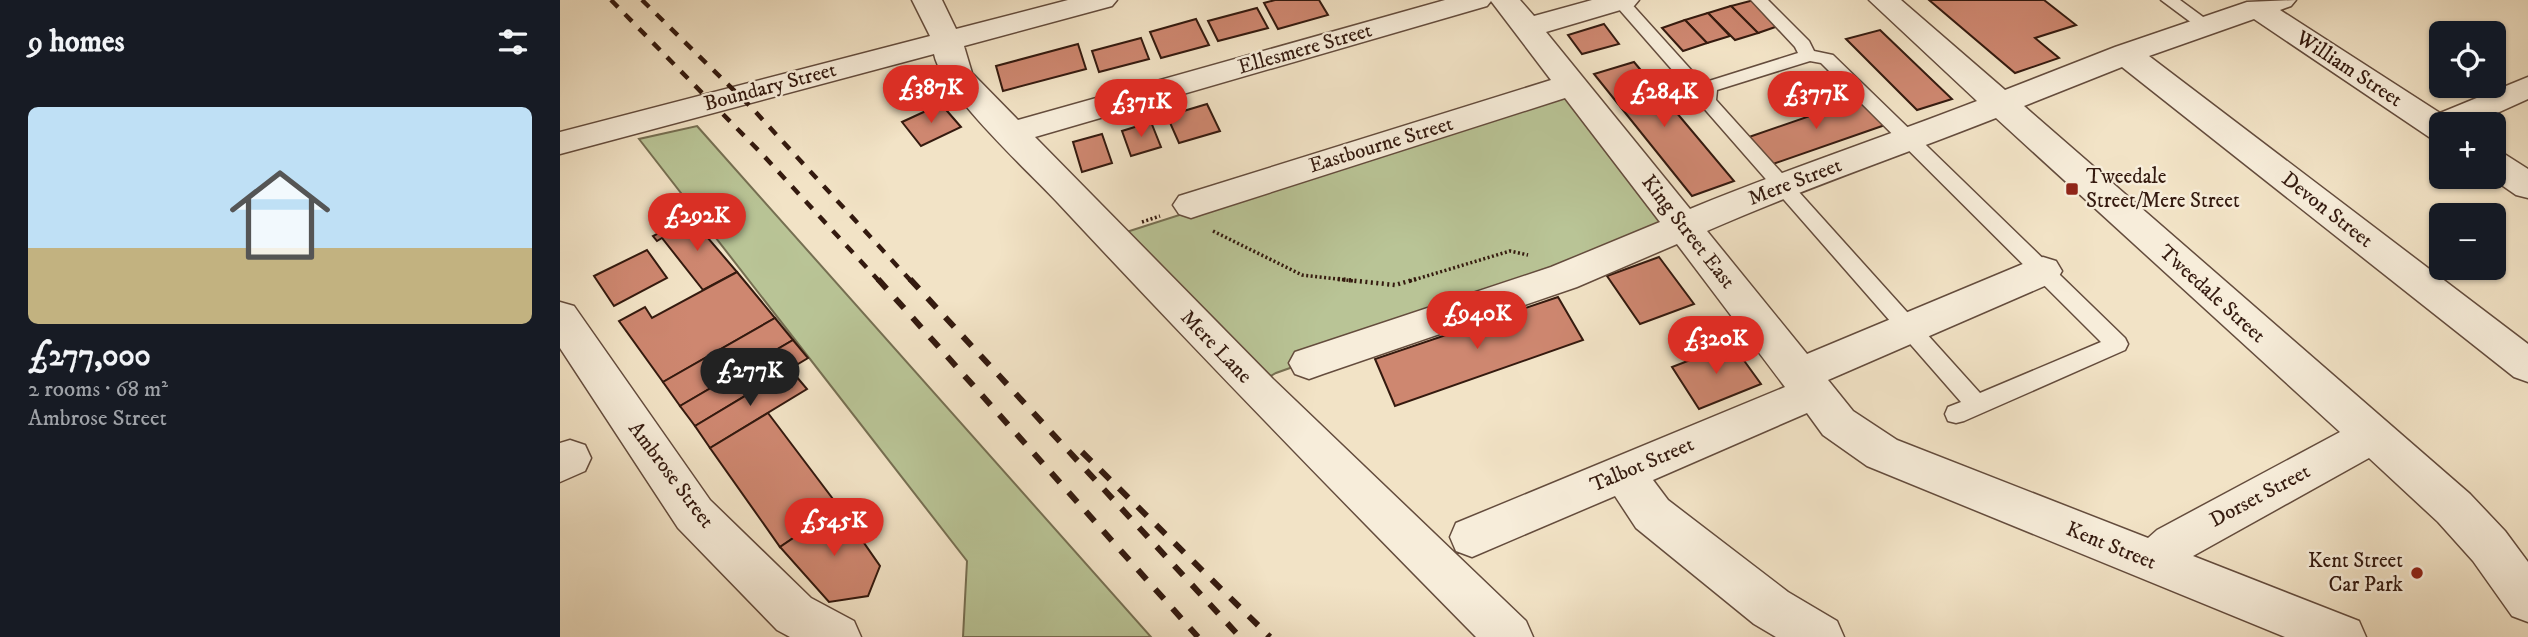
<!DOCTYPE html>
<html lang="en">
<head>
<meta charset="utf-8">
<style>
	:root { --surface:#171b24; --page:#242831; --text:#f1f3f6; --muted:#9ea1a6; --accent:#d93025 }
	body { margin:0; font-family:"IM FELL DW Pica",serif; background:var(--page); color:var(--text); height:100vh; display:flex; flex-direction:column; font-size:26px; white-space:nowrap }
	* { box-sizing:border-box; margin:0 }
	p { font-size:23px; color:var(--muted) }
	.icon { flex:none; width:38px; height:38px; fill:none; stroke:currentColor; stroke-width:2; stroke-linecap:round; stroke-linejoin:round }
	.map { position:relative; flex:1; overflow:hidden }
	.panel { display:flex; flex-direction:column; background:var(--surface); width:560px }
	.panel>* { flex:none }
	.tools { position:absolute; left:1869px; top:21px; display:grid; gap:14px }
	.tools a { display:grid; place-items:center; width:77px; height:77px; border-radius:10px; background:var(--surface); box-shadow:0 2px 5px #0004; font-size:35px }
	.price { position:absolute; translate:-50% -60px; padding:0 16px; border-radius:24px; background:var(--accent); color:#fff; font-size:23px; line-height:46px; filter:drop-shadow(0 2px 4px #0008) }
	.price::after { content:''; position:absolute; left:50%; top:42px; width:21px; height:16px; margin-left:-10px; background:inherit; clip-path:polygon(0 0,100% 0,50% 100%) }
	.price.current { background:#222; color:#fff }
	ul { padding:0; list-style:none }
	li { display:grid; align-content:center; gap:14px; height:371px; padding:0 28px }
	li span { display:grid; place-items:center; height:217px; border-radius:10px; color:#555 }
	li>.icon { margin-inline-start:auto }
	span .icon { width:126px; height:126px; fill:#fffc; stroke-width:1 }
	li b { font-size:30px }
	h2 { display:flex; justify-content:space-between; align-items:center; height:84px; padding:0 28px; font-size:30px }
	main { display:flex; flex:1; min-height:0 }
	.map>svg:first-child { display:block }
	.green { fill:#b9c496; stroke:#766f52; stroke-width:2 }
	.building { fill:#ce8770; stroke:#341a0f; stroke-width:2 }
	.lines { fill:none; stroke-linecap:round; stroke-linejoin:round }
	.lane-casing { stroke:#644c3d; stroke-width:3 }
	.street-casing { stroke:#644c3d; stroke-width:3 }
	.path-far1 { stroke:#341a0f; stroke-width:3.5; stroke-dasharray:2 2.5; stroke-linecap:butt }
	.path { stroke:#341a0f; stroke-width:4.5; stroke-dasharray:2 3.5; stroke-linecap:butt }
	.lane { fill:#f7edda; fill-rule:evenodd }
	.street { fill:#f7edda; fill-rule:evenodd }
	.rail-far1 { stroke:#341a0f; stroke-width:4.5; stroke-dasharray:10 10; stroke-linecap:butt }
	.rail { stroke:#341a0f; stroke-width:6; stroke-dasharray:13 13; stroke-linecap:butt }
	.poi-dot { fill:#8f2418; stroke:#f7edda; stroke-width:2.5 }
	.labels { text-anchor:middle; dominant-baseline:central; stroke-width:5; stroke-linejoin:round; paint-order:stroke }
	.street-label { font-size:21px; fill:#341a0f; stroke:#f7edda }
	.poi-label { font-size:21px; fill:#341a0f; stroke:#f7edda; text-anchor:start }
</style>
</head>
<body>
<main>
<section class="panel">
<h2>9 homes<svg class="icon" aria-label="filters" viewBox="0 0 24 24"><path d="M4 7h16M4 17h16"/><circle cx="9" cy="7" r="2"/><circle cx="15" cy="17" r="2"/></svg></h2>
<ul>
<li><span style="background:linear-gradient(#bfe0f5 65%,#c2b280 0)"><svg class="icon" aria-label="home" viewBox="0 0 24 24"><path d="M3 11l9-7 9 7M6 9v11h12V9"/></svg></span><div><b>£277,000</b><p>2 rooms · 68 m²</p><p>Ambrose Street</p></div></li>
</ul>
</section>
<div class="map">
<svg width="1968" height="637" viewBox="0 0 1968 637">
	<rect width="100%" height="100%" fill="#f2e3c6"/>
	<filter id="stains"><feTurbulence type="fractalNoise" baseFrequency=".00286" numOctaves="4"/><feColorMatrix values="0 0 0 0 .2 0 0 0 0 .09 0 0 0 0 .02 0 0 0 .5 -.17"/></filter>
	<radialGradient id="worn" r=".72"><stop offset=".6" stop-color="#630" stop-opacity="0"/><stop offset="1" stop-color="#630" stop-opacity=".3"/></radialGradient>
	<g class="green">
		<path d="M1009,90l107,133 -124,52 -276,98 -16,9 -146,-146z"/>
		<path d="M137,126l454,511h-188l4,-76 -328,-422z"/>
	</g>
	<g class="building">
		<path d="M715,0h44l9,15 -50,14 -14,-26z"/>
		<path d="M1194,0l27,25 -23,8 -27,-27z"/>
		<path d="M1369,0h115l32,25 -41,13 24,20 -44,15z"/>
		<path d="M1171,6l27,27 -23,7 -27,-27z"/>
		<path d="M697,8l11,20 -50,13 -10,-20z"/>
		<path d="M1148,13l22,23 -23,7 -22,-23z"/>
		<path d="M636,19l13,26 -48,13 -11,-26z"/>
		<path d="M1125,20l22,23 -24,8 -21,-23z"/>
		<path d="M1044,24l15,20 -37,10 -14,-19z"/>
		<path d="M1320,30l72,69 -35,11 -71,-71z"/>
		<path d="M581,38l8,21 -50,13 -7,-21z"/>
		<path d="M518,44l8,25 -83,22 -7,-25z"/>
		<path d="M1074,62l100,119 -42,15 -98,-122z"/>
		<path d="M1299,99l26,26 -112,39 -24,-27z"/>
		<path d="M381,104l20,23 -40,19 -19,-24z"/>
		<path d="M647,104l13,27 -41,12 -12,-27z"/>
		<path d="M591,122l10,25 -30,9 -9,-25z"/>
		<path d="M542,134l10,29 -30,9 -9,-30z"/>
		<path d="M130,217l47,55 -34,18 -41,-52 -5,3 -4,-5z"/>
		<path d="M87,250l20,28 -53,28 -20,-30z"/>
		<path d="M1099,257l35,47 -54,20 -33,-48z"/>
		<path d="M177,272l38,46 -112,64 -44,-61 26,-14 7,11z"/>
		<path d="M998,297l25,43 -188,66 -20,-47z"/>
		<path d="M215,318l18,22 -113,66 -17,-24z"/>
		<path d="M233,340l15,18 -113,68 -15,-20z"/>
		<path d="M1172,344l29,40 -62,25 -27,-42z"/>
		<path d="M230,369l17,20 -97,59 -15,-22z"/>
		<path d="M208,413l71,94 -59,40 -70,-99z"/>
		<path d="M279,507l41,59 -12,30 -39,6 -49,-55z"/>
	</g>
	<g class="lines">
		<g class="lane-casing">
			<g id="lane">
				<path d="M1051,0h17l65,72 16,9 89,-28 -3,-6 -44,-47h17l41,41 5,10 19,4 292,283 3,6 -3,6 -161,71 -8,2 -8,-2 -3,-7 3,-7 13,-5 -260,-297 -3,-4 2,-11 -19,-10zM1250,61l11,2 280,279 -121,51 -264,-293 1,-10z"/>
				<path d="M1601,0h19l34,25 -2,4h-12z"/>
			</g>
		</g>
		<g class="street-casing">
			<g id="street">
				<path d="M352,0h30l14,29 112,-29h49l-5,6 -148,40 8,27 46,47 427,-120h75l14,16 58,-16h47l-5,6 -88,26 144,177c94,-39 192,-71 287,-108l-108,-101h32l104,90 110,-43 132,-45 49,-2 -5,6 -11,4 160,103 88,-36v22l-55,25h-32v16l-12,-3 -175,-118 -105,37 379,288v38l-14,-5 -392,-310 -98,39 446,388 35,37 23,31v60l-16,-6 -39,-55 -35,-39 -69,-64 -176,98 166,65 7,16h-81l-418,-171 -44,-31 -16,-22 -154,67 15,20 120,92 49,29 7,16h-68l-22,-13 -118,-96 -21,-32 -143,61 -16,-6 -6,-14 6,-14 329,-136 -108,-143 -100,43 -254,87 -14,5 -14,-5 -6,-11 6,-11 256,-85 109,-45 -95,-124 -362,116 -12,4 -12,-4 -6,-9 6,-9 372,-116 -60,-79 -4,5 -452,131 238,242 253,242 7,16h-57c-141,-143 -281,-287 -418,-434 -29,-31 -117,-112 -124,-149l-374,100v-22l370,-96zM1436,118l344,314 -183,98 -9,8 -251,-98 -44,-29 -25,-31 228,-99 6,-10 -6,-10 -13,-4 -13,4 -223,93 -100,-123c95,-42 193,-75 289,-113z"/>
				<path d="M1934,151l12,4 22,14v29l-12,-3 -26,-18h4z"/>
				<path d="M0,302l14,4 136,194 101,98 43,23 7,16h-71l-13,-7 -99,-102 -118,-180z"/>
				<path d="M10,440l15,5 6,13 -6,13 -25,11v-39z"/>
			</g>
		</g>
		<g class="path-far1">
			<path d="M582,222l18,-6"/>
			<path d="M653,231l89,44 52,6"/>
			<path d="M850,281l100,-30 18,4"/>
		</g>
		<path class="path" d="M778,279l57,6 21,-6"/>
		<use href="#lane" class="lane"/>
		<use href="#street" class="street"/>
		<g class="rail-far1">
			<path d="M51,0l152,155 116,126"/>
			<path d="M82,0l109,107 160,174"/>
		</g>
		<g class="rail">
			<path d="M318,279l320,358"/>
			<path d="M350,279l330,358"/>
			<path d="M522,452l188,185"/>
		</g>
	</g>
	<g class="poi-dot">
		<rect x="1505" y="182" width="14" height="14" rx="3.5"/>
		<circle cx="1857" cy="573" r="7"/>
	</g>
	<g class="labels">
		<g class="street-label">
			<text transform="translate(745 49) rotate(-16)">Ellesmere Street</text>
			<text transform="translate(1789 69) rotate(33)">William Street</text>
			<text transform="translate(210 87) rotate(-15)">Boundary Street</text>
			<text transform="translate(821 145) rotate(-17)">Eastbourne Street</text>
			<text transform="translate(1235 182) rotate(-21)">Mere Street</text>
			<text transform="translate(1767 210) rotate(38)">Devon Street</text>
			<text transform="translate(1128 232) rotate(52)">King Street East</text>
			<text transform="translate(1652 294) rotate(42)">Tweedale Street</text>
			<text transform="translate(656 347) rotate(46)">Mere Lane</text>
			<text transform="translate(1082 465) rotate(-23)">Talbot Street</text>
			<text transform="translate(111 475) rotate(53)">Ambrose Street</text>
			<text transform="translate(1700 496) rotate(-28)">Dorset Street</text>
			<text transform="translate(1551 546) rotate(22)">Kent Street</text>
		</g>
		<g class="poi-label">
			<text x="1526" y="177">Tweedale<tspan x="1526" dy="24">Street/Mere Street</tspan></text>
			<text x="1843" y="561" text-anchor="end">Kent Street<tspan x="1843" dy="24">Car Park</tspan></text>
		</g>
	</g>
	<rect width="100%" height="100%" filter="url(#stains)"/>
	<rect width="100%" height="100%" fill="url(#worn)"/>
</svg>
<div class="tools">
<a><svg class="icon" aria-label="locate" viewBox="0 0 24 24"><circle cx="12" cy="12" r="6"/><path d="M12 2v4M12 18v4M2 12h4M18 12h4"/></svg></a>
<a>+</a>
<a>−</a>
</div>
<b class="price" style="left:371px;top:125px">£387K</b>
<b class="price" style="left:1104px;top:129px">£284K</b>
<b class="price" style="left:1256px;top:131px">£377K</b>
<b class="price" style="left:581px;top:139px">£371K</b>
<b class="price" style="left:137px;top:253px">£292K</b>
<b class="price" style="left:917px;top:351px">£940K</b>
<b class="price" style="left:1156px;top:376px">£320K</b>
<b class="price current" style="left:190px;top:408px">£277K</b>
<b class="price" style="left:274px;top:558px">£545K</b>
</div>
</main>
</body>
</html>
